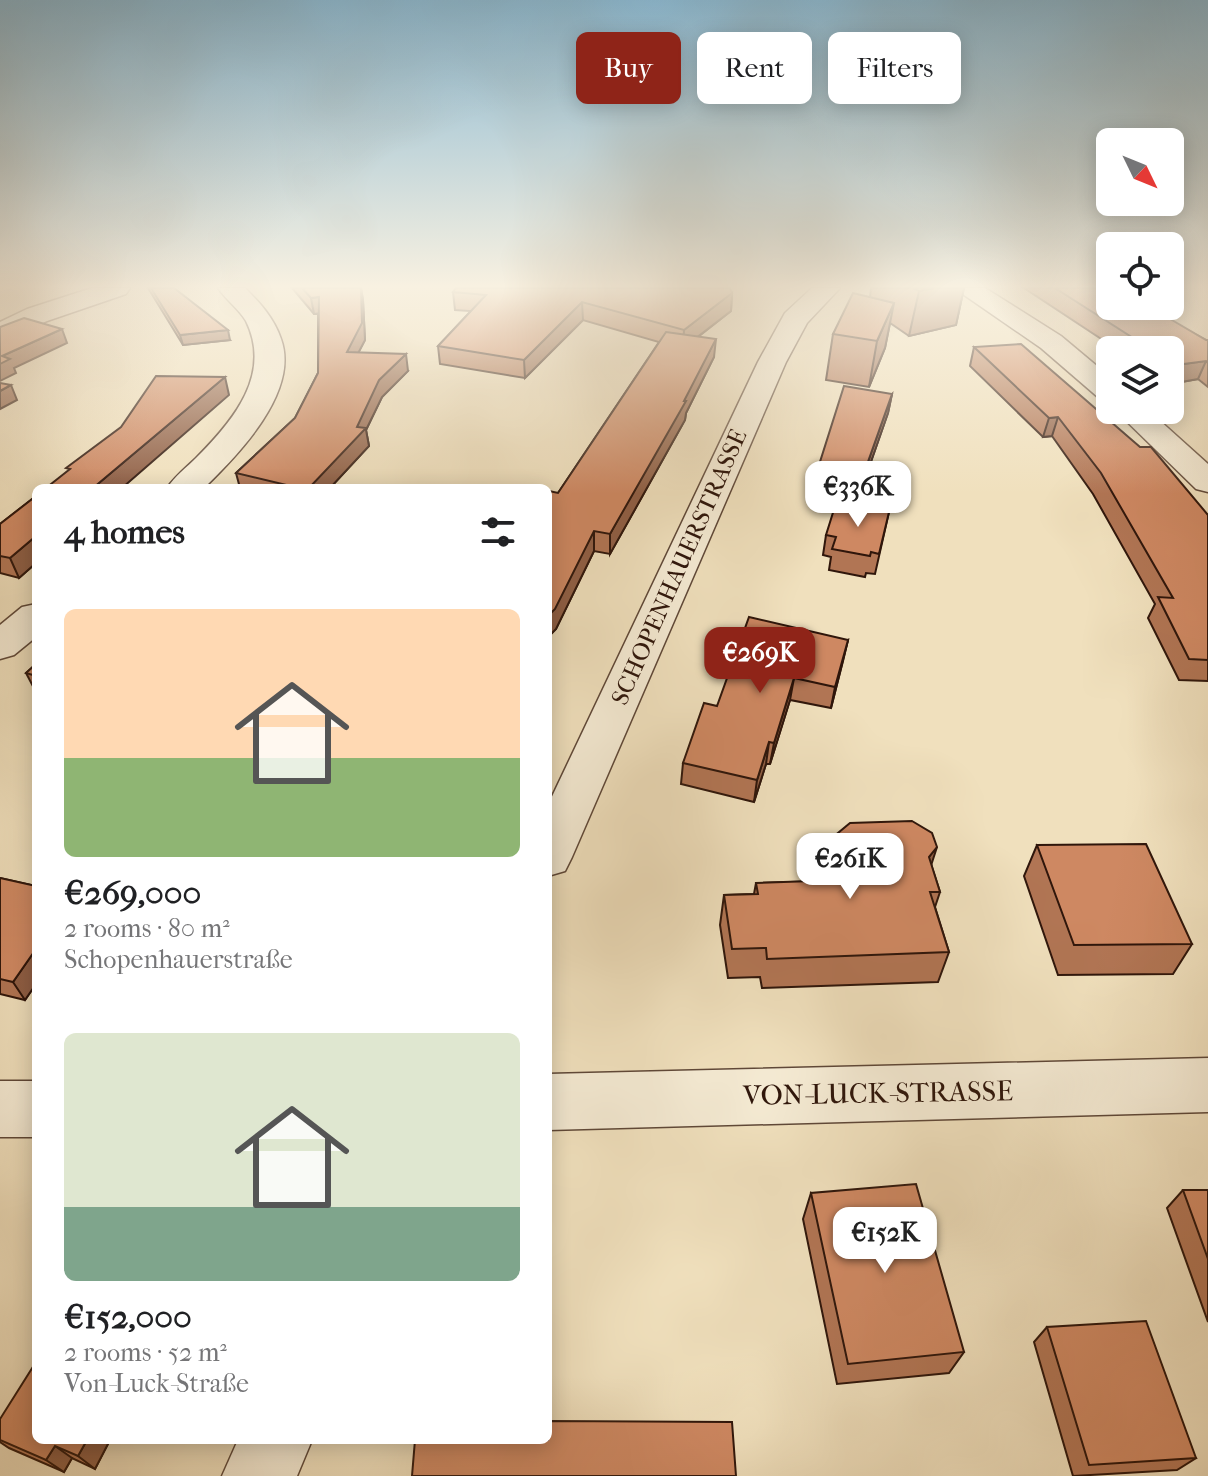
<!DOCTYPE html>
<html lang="en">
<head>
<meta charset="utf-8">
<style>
	:root { --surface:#fff; --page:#f2f2f2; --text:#202124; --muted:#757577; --accent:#8f2418 }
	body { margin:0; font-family:"IM FELL French Canon",serif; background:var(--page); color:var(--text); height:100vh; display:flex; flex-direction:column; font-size:30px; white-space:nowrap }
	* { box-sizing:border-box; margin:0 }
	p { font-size:26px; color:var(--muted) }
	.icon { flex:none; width:44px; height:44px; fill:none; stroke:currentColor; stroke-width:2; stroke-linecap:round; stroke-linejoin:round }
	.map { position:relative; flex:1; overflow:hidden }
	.sheet { position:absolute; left:32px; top:484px; width:520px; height:960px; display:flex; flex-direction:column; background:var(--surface); border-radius:12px; box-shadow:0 4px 20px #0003 }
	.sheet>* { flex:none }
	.guide { position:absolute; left:576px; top:32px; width:512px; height:72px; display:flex; gap:16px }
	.needle { width:52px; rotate:133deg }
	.buttons { position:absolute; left:1096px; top:128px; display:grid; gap:16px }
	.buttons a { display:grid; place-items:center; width:88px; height:88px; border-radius:12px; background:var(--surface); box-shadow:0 4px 20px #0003; font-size:40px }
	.price { position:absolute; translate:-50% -68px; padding:0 18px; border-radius:16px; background:#fff; color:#222; font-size:26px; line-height:52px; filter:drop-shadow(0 2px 4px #0008) }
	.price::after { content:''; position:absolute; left:50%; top:48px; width:24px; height:18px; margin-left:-12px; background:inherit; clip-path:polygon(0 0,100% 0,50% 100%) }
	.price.current { background:var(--accent); color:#fff }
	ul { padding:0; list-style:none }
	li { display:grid; align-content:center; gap:16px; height:424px; padding:0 32px }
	li span { display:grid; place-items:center; height:248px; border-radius:12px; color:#555 }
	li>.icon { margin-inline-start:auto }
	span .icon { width:144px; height:144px; fill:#fffc; stroke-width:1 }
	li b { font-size:34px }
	h2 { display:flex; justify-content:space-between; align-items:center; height:96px; padding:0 32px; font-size:34px }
	.tag { padding:0 28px; border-radius:12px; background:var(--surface); box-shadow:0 4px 20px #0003; font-size:28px; line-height:72px }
	.tag.current { background:var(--accent); color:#fff }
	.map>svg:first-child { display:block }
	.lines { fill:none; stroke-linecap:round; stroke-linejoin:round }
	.street-casing { stroke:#5f4838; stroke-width:3 }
	.street { fill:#f5ebd4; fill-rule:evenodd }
	.wall { fill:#b17554; stroke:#2f160b; stroke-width:2 }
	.shaded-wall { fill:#905f45; stroke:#2f160b; stroke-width:2 }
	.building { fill:#ce8862; stroke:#2f160b; stroke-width:2 }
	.labels { text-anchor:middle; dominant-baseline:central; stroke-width:6; stroke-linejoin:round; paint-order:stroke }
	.street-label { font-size:24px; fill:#2f160b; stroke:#f5ebd4 }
	.near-street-label { font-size:28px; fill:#2f160b; stroke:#f5ebd4 }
</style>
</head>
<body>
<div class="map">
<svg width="1208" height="1476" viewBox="0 0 1208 1476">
	<rect width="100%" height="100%" fill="#f0e0bd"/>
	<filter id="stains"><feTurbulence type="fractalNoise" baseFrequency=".0025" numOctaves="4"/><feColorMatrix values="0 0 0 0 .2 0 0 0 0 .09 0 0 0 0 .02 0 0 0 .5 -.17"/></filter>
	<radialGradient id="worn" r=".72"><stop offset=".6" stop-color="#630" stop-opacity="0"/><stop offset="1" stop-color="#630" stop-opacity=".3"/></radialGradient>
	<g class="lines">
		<g class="street-casing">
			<g id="street">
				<path d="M92,288h38l-4,6 -79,27 -47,20v-19l27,-13z"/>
				<path d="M218,288h27c15,15 29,30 36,51 19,53 -43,116 -77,149h-37c8,-12 20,-21 30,-31 37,-37 75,-83 49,-136 -7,-12 -20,-21 -28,-33z"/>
				<path d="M812,288h28l-33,35 -21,39 -214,495 -7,14 -17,5v-71l210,-443 27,-49z"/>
				<path d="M954,288h31l76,48 49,41v24l-11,-3 -58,-50z"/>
				<path d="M1115,410h33l60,54v28l-12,-3z"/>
				<path d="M36,604v33l-22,18 -14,4v-34l22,-18z"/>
				<path d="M1208,1058v54l-660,18v-56z"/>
				<rect x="0" y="1081" width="36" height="56"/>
				<path d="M238,1440h74l-15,36h-75z"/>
			</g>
		</g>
		<use href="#street" class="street"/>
	</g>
	<g class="wall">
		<path d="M148,288h26l56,52 -47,5z"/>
		<path d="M292,288h69l2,12 2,40 -7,13 50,18 -26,26 -16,33 3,16 -39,42h-90l-4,-15 59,-55 23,-45v-59h-4z"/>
		<path d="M871,288h93l-8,37 -47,11 -19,-13 -5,25 -16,39 -43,-7 7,-46 37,-37z"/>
		<path d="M1024,288h86l96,52h2v47l-10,-8 -28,5v-34h-52z"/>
		<path d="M453,292l279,1 -1,18 -33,26 16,20 -28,56 -1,7 -75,134 -16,-3 -38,78 -8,8v-143l10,-1 101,-151 -76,-22 -58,58 -85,-14 -2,-18 33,-35 -16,-1z"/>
		<path d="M974,347l234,168v166l-29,-1 -31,-62 7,-14 -62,-110 -41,-58 -9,1 -73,-71z"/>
		<path d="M892,394l-4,19 -28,80 -44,-8 3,-20z"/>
		<path d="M36,496v67l-17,15 -19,-5v-49z"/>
		<path d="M889,512l-14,62 -9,-1 -1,4 -36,-7 2,-13 -8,-2 3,-20z"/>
		<path d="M848,640l-17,68 -41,-8 -20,64h-4l-12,38 -73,-18 2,-21 34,-57z"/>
		<path d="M36,664v28l-10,-19z"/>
		<path d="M832,838l99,26 9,28 -5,15 14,45 -11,30 -176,6 -2,-11 -32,1 -8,-53 4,-30 30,-1 2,-11 72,-2 -3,-13z"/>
		<path d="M1037,845l155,99 -19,30 -115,1 -34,-99z"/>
		<path d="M0,878l36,8v98l-11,16 -25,-6z"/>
		<path d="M1183,1190h25v132l-41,-114z"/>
		<path d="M811,1193l153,159 -15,21 -112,11 -34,-165z"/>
		<path d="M1047,1327l149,131 -19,12 -104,6 -39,-134z"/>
		<path d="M0,1419l36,21h74l-15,29 -23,-11 -8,14 -55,-24 -9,-6z"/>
	</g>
	<g class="shaded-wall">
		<path d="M361,288l2,12 2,40 -15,29 -3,-17z"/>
		<path d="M934,288h30l-8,37 -47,11 10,-45z"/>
		<path d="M732,293l-1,18 -48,37 1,-18z"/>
		<path d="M319,297l3,16 -8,1 -3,-16z"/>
		<path d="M582,302l1,18 -58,58 -1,-18z"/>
		<path d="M894,303l-9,45 -16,39 8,-46z"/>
		<path d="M62,329l5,14 -53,25 2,5 -16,8v-17l2,-8z"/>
		<path d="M228,330l2,10 -47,5 -3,-10z"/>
		<path d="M716,339l-2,18 -28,56 -1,7 -75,134v-20z"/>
		<path d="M406,354l2,17 -26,26 -16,33 3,16 -39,42h-21l70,-108z"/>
		<path d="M1206,361l-8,18 -28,5 6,-19z"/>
		<path d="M225,377l4,18 -107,93h-29z"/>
		<path d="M11,385l6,15 -17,9v-18z"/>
		<path d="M892,394l-4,19 -28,80 4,-20z"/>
		<path d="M1058,417l-6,19 -9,1 6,-19z"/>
		<path d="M594,531v20l-38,78 -8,8v-21z"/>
		<path d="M36,536v27l-17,15 -9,-20z"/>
		<path d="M848,640l-5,21 -12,47 4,-21z"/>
		<path d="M794,678l-4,22 -20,64 4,-21z"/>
		<path d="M769,742l-3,22 -12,38 3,-22z"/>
		<path d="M937,847l-10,31 2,-21z"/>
		<path d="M36,949v35l-11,16 -12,-18z"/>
		<path d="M87,1440h23l-15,29 -17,-13z"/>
		<path d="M55,1446l17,12 -8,14 -18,-12z"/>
	</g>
	<g class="building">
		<path d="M151,288h23l54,42 -48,5z"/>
		<path d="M302,288h59l1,35 -15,29 59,2 -27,26 -22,47 9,1 -57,60h-10l-63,-15 59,-55 23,-45 1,-76 -8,1z"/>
		<path d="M456,288h274l2,5 -48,37 -102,-28 -58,58 -86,-14 48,-51 -33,-3z"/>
		<path d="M913,288h21l-15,3z"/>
		<path d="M1055,288h55v18h38l58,34h2v23l-2,-2 -30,4 -6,-3v-12h-18z"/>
		<path d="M853,293l41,10 -17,38 -44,-7z"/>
		<path d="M24,318l38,11 -60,27 8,3 -10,5v-37z"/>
		<path d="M666,332l50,7 -32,62h2l-76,133 -16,-3 -39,78 -7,7v-122l1,-3 9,2z"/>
		<path d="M1021,344l119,103h11l57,68v145l-19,-1 -31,-62 15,1 -72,-125 -43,-56 -9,1 -75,-71z"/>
		<path d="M156,376l69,1 -132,111h-47l24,-19 -4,-1 55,-41z"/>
		<path d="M0,383l11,2 -11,6z"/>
		<path d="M844,386l48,8 -28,79 -45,-8z"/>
		<path d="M36,496v40l-26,22 -10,-2v-32z"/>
		<path d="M836,503l53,9 -10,42 -8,-2 -1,4 -38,-7 4,-12 -10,-2z"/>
		<path d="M749,617l99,23 -13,47 -41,-9 -20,65 -5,-1 -12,38 -74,-17 21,-60 13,3z"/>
		<path d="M36,664v12l-10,-3z"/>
		<path d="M912,821l20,12 5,14 -8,10 11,35h-10l19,60 -182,7 -1,-11 -34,1 -8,-54 34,-1 -2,-11 84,-3 -8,-42 18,-15z"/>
		<path d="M1146,844l46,100 -118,1 -37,-100z"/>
		<path d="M0,878l36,8v63l-23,33 -13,-3z"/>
		<path d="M916,1184l48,168 -116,12 -37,-171z"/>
		<path d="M1183,1190h25v69z"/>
		<path d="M1146,1321l50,137 -107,7 -42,-138z"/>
		<path d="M36,1362v78h51l-9,16 -23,-10 -9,14 -46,-20v-21z"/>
		<path d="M548,1421l184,1 4,54h-324l3,-36h133z"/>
	</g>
	<linearGradient id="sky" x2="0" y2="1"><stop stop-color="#89b8d2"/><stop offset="0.58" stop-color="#f8f1e1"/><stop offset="1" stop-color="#f8f1e1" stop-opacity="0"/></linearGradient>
	<rect width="1208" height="494" fill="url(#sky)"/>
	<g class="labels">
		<g class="street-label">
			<text transform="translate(679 567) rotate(-66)">SCHOPENHAUERSTRASSE</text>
		</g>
		<g class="near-street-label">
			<text transform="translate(878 1093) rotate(-1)">VON-LUCK-STRASSE</text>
		</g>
	</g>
	<rect width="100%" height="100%" filter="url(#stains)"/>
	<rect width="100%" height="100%" fill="url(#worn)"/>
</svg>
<div class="buttons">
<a><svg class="needle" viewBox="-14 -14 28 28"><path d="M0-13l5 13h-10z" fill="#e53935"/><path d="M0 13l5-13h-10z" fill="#757577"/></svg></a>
<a><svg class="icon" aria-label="locate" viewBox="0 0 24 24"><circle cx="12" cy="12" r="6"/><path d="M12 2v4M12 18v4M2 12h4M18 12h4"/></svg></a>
<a><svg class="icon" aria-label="layers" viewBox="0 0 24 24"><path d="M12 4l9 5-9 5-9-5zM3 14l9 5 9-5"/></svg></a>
</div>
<b class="price" style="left:858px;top:529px">€336K</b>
<b class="price current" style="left:760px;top:695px">€269K</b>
<b class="price" style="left:850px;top:901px">€261K</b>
<b class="price" style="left:885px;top:1275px">€152K</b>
<div class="guide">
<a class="tag current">Buy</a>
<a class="tag">Rent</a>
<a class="tag">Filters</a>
</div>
<section class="sheet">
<h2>4 homes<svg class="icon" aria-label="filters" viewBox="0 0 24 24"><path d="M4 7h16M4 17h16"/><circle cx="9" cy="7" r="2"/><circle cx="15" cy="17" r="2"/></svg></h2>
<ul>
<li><span style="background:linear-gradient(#ffd9b3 60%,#8fb573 0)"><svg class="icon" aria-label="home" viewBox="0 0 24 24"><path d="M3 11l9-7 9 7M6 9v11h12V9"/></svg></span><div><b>€269,000</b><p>2 rooms · 80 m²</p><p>Schopenhauerstraße</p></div></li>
<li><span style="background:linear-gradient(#dfe7d0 70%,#7fa58c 0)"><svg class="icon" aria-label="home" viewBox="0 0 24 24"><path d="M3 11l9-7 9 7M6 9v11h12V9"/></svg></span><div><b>€152,000</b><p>2 rooms · 52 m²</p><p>Von-Luck-Straße</p></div></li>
</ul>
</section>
</div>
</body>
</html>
